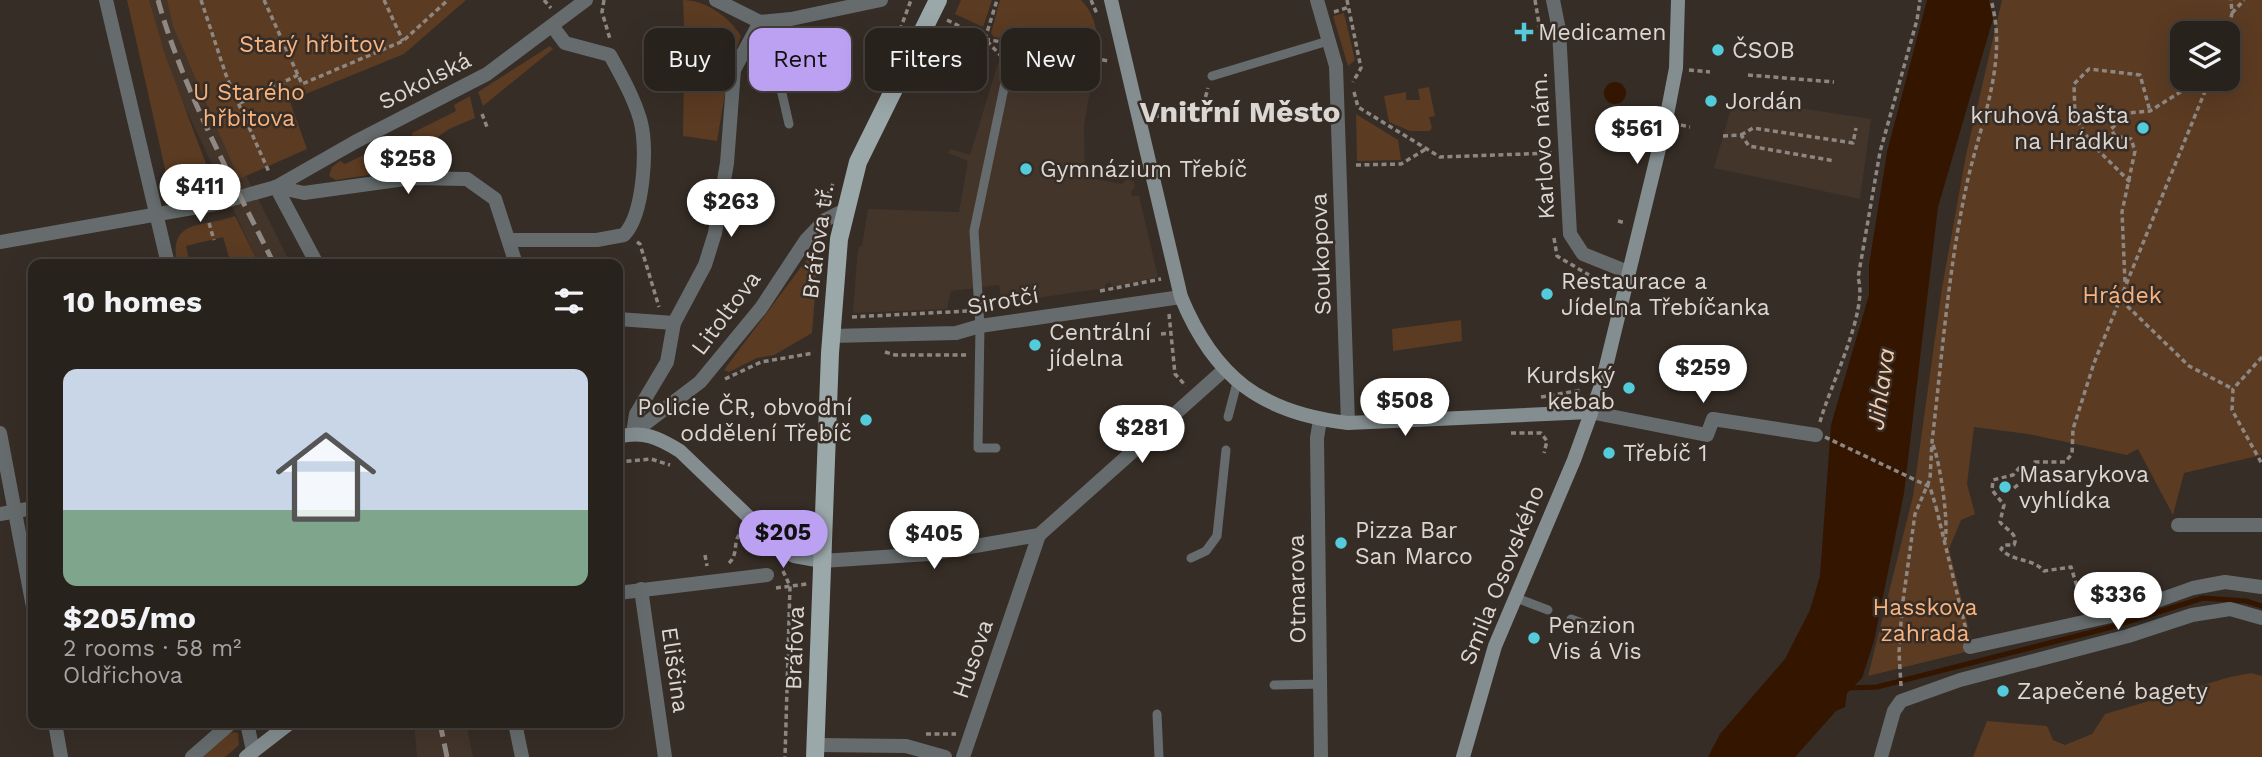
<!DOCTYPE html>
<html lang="en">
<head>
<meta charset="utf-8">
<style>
	:root { --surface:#28221c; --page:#342f29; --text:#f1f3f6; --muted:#a5a4a3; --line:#443f3b; --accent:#bca0f2 }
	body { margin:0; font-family:"Work Sans",sans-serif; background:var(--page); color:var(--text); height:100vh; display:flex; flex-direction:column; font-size:26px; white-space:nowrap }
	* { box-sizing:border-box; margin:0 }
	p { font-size:23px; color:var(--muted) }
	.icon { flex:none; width:38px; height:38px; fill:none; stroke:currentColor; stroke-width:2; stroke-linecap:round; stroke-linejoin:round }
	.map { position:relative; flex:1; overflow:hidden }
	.drawer { position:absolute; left:28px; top:259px; width:595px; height:469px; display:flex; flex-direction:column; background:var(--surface); border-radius:14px; box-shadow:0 7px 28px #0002,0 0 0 2px var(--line) }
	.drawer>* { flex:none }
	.guide { position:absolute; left:644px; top:28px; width:665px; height:63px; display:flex; gap:14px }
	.fabs { position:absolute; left:2170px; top:21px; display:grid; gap:14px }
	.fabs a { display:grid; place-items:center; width:70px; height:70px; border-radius:14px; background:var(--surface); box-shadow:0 7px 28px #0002,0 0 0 2px var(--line); font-size:35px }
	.price { position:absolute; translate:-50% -60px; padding:0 16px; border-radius:24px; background:#fff; color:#222; font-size:23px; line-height:46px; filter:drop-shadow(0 2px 4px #0008) }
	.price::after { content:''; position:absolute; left:50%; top:42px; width:21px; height:16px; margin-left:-10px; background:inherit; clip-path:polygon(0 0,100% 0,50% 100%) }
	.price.selected { background:var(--accent); color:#111 }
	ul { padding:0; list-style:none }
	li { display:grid; align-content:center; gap:14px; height:371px; padding:0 35px }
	li span { display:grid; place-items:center; height:217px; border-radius:14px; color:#555 }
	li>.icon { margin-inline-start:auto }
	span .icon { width:126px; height:126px; fill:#fffc; stroke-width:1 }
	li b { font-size:30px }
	h2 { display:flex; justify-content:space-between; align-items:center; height:84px; padding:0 35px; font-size:30px }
	.tag { padding:0 24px; border-radius:14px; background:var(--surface); box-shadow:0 7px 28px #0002,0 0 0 2px var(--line); font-size:24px; line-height:63px }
	.tag.selected { background:var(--accent); color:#111 }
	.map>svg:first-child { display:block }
	.built { fill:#44352b }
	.green { fill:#5b3b22; fill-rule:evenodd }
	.water { fill:#331500 }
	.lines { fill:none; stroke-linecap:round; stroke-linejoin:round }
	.stream { stroke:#331500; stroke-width:5 }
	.path { stroke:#8e8781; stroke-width:3.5; stroke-dasharray:5 3.5; stroke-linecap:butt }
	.lane { stroke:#666c6d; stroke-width:9 }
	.street { stroke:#666c6d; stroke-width:14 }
	.secondary { stroke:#848e90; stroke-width:14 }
	.primary { stroke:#9ba8aa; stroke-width:18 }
	.rail { stroke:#908883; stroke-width:5; stroke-dasharray:14 7; stroke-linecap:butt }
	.path-bridge { stroke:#8e8781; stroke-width:3.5; stroke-dasharray:5 3.5; stroke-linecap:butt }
	.poi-dot { fill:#53cbdb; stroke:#362d26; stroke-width:2.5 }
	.labels { text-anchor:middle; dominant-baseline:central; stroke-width:5; stroke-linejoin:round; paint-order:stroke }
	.poi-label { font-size:23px; fill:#dcd6d2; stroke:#362d26; text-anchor:start }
	.park-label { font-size:23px; fill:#f9b37e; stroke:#362d26 }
	.street-label { font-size:23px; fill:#dcd6d2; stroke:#362d26 }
	.water-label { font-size:24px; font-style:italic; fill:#f6caab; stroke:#362d26 }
	.district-label { font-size:30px; font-weight:bold; fill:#dcd6d2; stroke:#362d26 }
</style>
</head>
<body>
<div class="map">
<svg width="2262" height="757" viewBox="0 0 2262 757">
	<rect width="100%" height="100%" fill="#362d26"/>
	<g class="built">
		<path d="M144,0h28l47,122 72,142h-32l-90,-191z"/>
		<path d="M998,63l37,5 1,-5 40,6v6l16,3 -8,48 1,51 37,7 5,-5 7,3 1,5 -4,5 1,4h7l19,81 -46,10 -2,-5 -5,2v4l-103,15 -3,-18 -48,6 -4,18 -94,4 4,-55 2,-11 3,-1 6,-37 91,3 9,-51 -20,-8 2,-4 20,6z"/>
		<path d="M1734,98l137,21 -11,80 -146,-31z"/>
		<path d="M414,723h52l7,34h-56z"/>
	</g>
	<g class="green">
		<path d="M127,0h22l15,52 45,120 13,13 -52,6z"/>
		<path d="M167,0h299l-62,54 -113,46 -4,-7 20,56 -68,30 -66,-153z"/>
		<path d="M683,0c23,0 46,17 58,36l-12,34 -12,71 -34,-5 1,-65 10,-8 -1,-31 -9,-6z"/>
		<path d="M961,0h31l-9,27 -28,-13z"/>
		<path d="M1000,0h81c15,15 18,36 15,56l-102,-19 -3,-4z"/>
		<path d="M2002,0h260v455l-78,18 -11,42 -35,-66 -11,6 -99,-21 -54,-7 -7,57 8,30 -14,6 -12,29 25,101 -106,26 45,-180 29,-208 24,-133zM2182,33h46v46h-46z"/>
		<path d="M1344,13l11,47 -7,6 -15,-50z"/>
		<path d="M550,46l3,3 -70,57 -5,-14z"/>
		<path d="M1429,87l6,29 -6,1 3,11 -3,3h-19l-21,-9 -5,-26 22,-4v8h14l-2,-11z"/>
		<path d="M470,96l5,22 -26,11 -36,25 -1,-21 44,-22 -2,-6z"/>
		<path d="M1356,114l42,26 3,20 -44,1z"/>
		<path d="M403,136l5,33 -72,11 -7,-4 3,-9 8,-6 5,3z"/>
		<path d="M235,216l24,48h-28l-8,-27 -37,9 4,18h-13c-9,-46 25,-36 58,-48z"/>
		<path d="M819,243l-7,90 -38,22 -17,3 -28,14 -5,-2z"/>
		<path d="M1461,320l1,21 -69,10 -1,-22z"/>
		<path d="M2251,673l11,3v81h-289l14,-36 60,5 6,14 12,5 27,-11 13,-20 125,-37z"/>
		<path d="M234,732l4,1 1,12 -14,12h-23l26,-24z"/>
	</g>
	<g class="water">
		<path d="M1927,0h62l4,19 -55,188 -34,286 -30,148 -12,37 -15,15 -2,14 -9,4 -41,46h-87l12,-23 65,-75 25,-49 10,-34 11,-151 38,-130v-30l18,-113z"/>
		<circle cx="1615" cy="93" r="11"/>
	</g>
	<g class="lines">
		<path class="stream" d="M1848,688l29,-1 231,-59 95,-30 43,3 16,5"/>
		<g class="path">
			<path d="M201,0l26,78 42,94"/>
			<path d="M264,0l38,84 101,-43 45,-41"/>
			<path d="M384,0l19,41"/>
			<path d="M544,0l7,8"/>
			<path d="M604,0l-2,12 8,27"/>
			<path d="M1091,0l6,14"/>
			<path d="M1347,0l14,68 -8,14"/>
			<path d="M1535,0l7,42"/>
			<path d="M1334,12l15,-5"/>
			<path d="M2232,13l12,-13"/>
			<path d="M947,20l38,19 124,22"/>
			<path d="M2228,34l4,-21 -1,-13"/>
			<path d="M985,39l12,-39"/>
			<path d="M987,41l14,15"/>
			<path d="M894,46l17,-46"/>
			<path d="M1689,70l21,2"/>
			<path d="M1748,75l86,7"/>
			<path d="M1354,92l4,15 82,50 112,-4"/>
			<path d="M240,103l58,-28"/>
			<path d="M482,114l5,13"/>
			<path d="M1154,117l49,-11 5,-18"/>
			<path d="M1681,125l9,2"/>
			<path d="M1741,135l12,-7 100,15 3,-15"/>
			<path d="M1723,136l18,-1 8,11 86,15"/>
			<path d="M1356,165l45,-1 25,-15"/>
			<path d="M2130,182l-39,-39 -16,-26 -1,-33 15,-15 51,6 10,36"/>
			<path d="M824,202l9,-18"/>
			<path d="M1618,221l8,2"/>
			<path d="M209,223l5,17"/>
			<path d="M1554,238l3,18 32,19"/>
			<path d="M637,242l3,2 19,63"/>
			<path d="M597,264v-8"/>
			<path d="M1599,279l8,7v6"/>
			<path d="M2125,282l-3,-70 13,-61 -4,-12 -16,-3 -4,-7 17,-16 22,-2 40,-25 6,-7"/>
			<path d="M1100,291l61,-12"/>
			<path d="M2121,300l68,66 44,23"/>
			<path d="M1169,314l6,60 11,12"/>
			<path d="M852,317l116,-6"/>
			<path d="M1161,334l10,-1"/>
			<path d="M885,352l10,3h73"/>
			<path d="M2262,357l-29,32 -1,21 30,54"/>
			<path d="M725,379l36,-17 53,-9"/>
			<path d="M1541,397l41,-7"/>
			<path d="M1820,422c9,-34 49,-112 38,-144l22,-126 37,-132 3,-20"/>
			<path d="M1511,433h30l6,8 -3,12"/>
			<path d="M1933,445c7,17 16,78 12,95"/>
			<path d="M618,462l33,-3 19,6"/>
			<path d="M2024,481l-3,-15 -8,9 -20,5 -1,10 12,15 -4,17c6,8 19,12 14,23h-10l-3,4c13,14 30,8 43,22l27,-4 13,42"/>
			<path d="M2014,488l16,-13 5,-13h30l7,-8 1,-25 21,-66 116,-284"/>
			<path d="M1936,507l31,127"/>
			<path d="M705,555l2,11"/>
			<path d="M729,563c10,-9 3,-21 12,-31"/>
			<path d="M783,571l7,15 -5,171"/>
			<path d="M776,588l31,-4"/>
			<path d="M1901,686l-2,-34 3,-44 13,-94 15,-35 2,-37c10,-84 16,-171 34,-254 13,-63 43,-124 25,-188"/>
			<path d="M926,734h30"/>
		</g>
		<g class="lane">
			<path d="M748,41l30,35 11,48"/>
			<path d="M1212,76l116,-35"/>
			<path d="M1228,417l9,-34"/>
			<path d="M996,448h-18l2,-122 -6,-95 35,-167"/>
			<path d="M1191,558l15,-7 11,-15 9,-86"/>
			<path d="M1514,597l34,13"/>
			<path d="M1571,619l30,11"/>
			<path d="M1274,685l48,-1"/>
			<path d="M1157,714l2,43"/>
		</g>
		<g class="street">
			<path d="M106,0l62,264"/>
			<path d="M716,0l44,22 31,-3 90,-19"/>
			<path d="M1317,0l19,66 12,357"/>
			<path d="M1553,0l6,30 11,204 13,20 45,18"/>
			<path d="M276,187l28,6 108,-15 55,1 28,20 21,65"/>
			<path d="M276,187l41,77"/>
			<path d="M510,240h87l27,-5c20,-21 24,-88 16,-116 -7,-23 -19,-44 -30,-64l-45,-12 -12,-16"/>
			<path d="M0,242l215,-38 61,-17 79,-45 132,-68 99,-74"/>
			<path d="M618,319l56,4"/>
			<path d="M831,336l125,-3 24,-7 201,-29"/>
			<path d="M1590,412l117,23 6,-16 103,16"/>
			<path d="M1320,420l-3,18 4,319"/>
			<path d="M0,433l33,174"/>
			<path d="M633,433l3,-19 31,-52 7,-39 31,-58 10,-32 12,-70 7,-93 26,-48"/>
			<path d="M633,433l67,-51 61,-74 45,-68 19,-20 18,-9"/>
			<path d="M0,514l33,-6"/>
			<path d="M2178,525h84"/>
			<path d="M822,561l107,-7 110,-19 185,-165"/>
			<path d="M641,589l24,168"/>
			<path d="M618,593l149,-18"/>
			<path d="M1970,647l150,-33 73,-26 32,-6 37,5"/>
			<path d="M55,723l6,34"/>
			<path d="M247,723l6,28"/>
			<path d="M515,723l7,34"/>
			<path d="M816,745l90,1 39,11"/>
			<path d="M192,757l39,-34"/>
			<path d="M963,757l76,-222"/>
			<path d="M1881,757l13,-46 7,-10 59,-21 168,-44 64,-21 38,-6 32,9"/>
		</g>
		<g class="secondary">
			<path d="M1111,0l70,297c33,80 80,116 167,126l242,-11"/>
			<path d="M618,437c25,-7 41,1 62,14l101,97 13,8 28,5"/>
			<path d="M246,757l44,-34"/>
			<path d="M1463,757l32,-111 79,-186 28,-77 64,-263 10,-52 2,-68"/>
		</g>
		<path class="primary" d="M815,757l15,-404 9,-114 19,-77 80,-162"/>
		<g class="rail">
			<path d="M158,0c26,93 74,178 116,264"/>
			<path d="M440,723l7,34"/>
		</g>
		<path class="path-bridge" d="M1825,437l105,50 6,20"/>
	</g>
	<g class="poi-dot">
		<path d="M1520.5 21.5h7v7h7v7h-7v7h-7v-7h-7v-7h7z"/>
		<circle cx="1718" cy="50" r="7"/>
		<circle cx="1711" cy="101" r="7"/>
		<circle cx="2143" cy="128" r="7"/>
		<circle cx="1026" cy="169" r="7"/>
		<circle cx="1547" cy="294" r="7"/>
		<circle cx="1035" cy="345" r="7"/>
		<circle cx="1629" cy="388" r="7"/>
		<circle cx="866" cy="420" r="7"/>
		<circle cx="1609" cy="453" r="7"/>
		<circle cx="2005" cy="487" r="7"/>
		<circle cx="1341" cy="543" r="7"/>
		<circle cx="1534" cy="638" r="7"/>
		<circle cx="2003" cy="691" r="7"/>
	</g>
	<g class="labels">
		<g class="poi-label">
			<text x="1538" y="32">Medicamen</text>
			<text x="1732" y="50">ČSOB</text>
			<text x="1725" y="101">Jordán</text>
			<text x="2129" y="115" text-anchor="end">kruhová bašta<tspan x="2129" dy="26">na Hrádku</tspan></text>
			<text x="1040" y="169">Gymnázium Třebíč</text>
			<text x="1561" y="281">Restaurace a<tspan x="1561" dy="26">Jídelna Třebíčanka</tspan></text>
			<text x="1049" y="332">Centrální<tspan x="1049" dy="26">jídelna</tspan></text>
			<text x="1615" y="375" text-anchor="end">Kurdský<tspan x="1615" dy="26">kebab</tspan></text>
			<text x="852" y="407" text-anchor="end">Policie ČR, obvodní<tspan x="852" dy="26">oddělení Třebíč</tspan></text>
			<text x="1623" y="453">Třebíč 1</text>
			<text x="2019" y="474">Masarykova<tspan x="2019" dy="26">vyhlídka</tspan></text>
			<text x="1355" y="530">Pizza Bar<tspan x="1355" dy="26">San Marco</tspan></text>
			<text x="1548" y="625">Penzion<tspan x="1548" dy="26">Vis á Vis</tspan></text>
			<text x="2017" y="691">Zapečené bagety</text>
		</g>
		<g class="park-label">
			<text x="312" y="44">Starý hřbitov</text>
			<text x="249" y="92">U Starého<tspan x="249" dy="26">hřbitova</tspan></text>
			<text x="2122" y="295">Hrádek</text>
			<text x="1925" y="607">Hasskova<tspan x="1925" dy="26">zahrada</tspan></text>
		</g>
		<g class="street-label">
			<text transform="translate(425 81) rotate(-27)">Sokolská</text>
			<text transform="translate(1543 146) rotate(-93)">Karlovo nám.</text>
			<text transform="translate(818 242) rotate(-82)">Bráfova tř.</text>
			<text transform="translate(1321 254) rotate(-92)">Soukopova</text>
			<text transform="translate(1003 301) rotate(-10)">Sirotčí</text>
			<text transform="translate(726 313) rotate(-53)">Litoltova</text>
			<text transform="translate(1502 575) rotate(-68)">Smila Osovského</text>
			<text transform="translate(1297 589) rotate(-91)">Otmarova</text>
			<text transform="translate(795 648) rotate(-88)">Bráfova</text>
			<text transform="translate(973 659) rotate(-71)">Husova</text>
			<text transform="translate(675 670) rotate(82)">Eliščina</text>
		</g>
		<g class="water-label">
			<text transform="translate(1881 389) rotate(-82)">Jihlava</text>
		</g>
		<g class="district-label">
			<text x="1240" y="111">Vnitřní Město</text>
		</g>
	</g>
</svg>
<div class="fabs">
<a><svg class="icon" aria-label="layers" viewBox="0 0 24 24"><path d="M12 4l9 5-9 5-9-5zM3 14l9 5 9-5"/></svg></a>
</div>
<b class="price" style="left:1637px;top:166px">$561</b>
<b class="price" style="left:408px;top:196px">$258</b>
<b class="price" style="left:200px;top:224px">$411</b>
<b class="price" style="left:731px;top:239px">$263</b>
<b class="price" style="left:1703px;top:405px">$259</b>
<b class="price" style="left:1405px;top:438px">$508</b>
<b class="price" style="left:1142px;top:465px">$281</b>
<b class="price selected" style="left:783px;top:570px">$205</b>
<b class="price" style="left:934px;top:571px">$405</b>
<b class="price" style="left:2118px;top:632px">$336</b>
<div class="guide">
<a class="tag">Buy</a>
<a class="tag selected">Rent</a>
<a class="tag">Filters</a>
<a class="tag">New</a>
</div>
<section class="drawer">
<h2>10 homes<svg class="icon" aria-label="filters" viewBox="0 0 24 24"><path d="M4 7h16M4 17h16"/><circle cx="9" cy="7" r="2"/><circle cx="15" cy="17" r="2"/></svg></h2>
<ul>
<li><span style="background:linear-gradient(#c9d6e8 65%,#7fa58c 0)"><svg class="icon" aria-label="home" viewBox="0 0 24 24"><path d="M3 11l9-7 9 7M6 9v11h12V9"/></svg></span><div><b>$205/mo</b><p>2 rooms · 58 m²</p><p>Oldřichova</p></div></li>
</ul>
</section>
</div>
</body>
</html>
